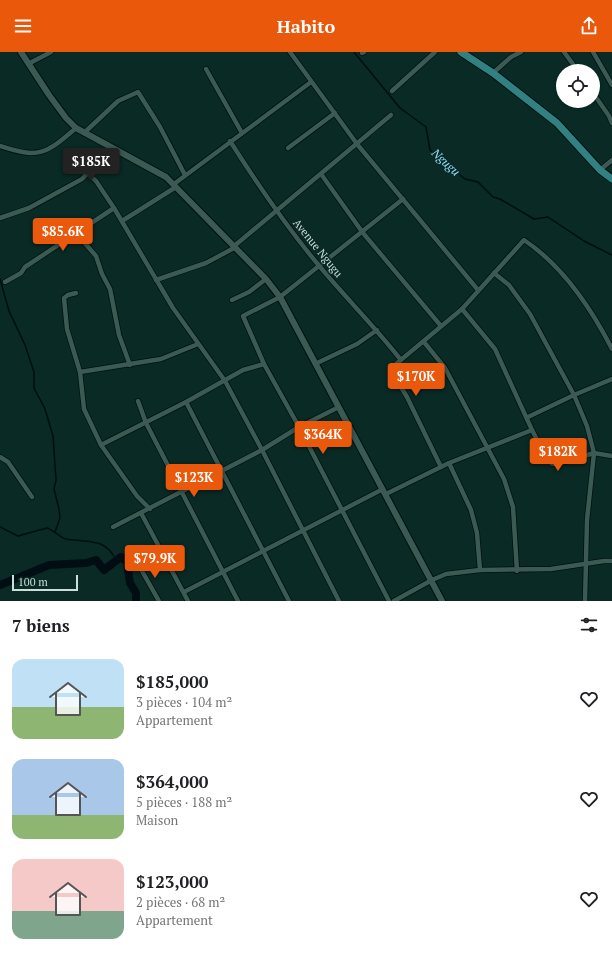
<!DOCTYPE html>
<html lang="fr">
<head>
<meta charset="utf-8">
<style>
	:root { --surface:#fff; --page:#f2f2f2; --text:#202124; --muted:#757577; --accent:#ea580c }
	body { margin:0; font-family:"PT Serif",serif; background:var(--page); color:var(--text); height:100vh; display:flex; flex-direction:column; font-size:15px; white-space:nowrap }
	* { box-sizing:border-box; margin:0 }
	p { font-size:13px; color:var(--muted) }
	.icon { flex:none; width:22px; height:22px; fill:none; stroke:currentColor; stroke-width:2; stroke-linecap:round; stroke-linejoin:round }
	.map { position:relative; height:549px; overflow:hidden }
	.side { display:flex; flex-direction:column; background:var(--surface); flex:1 }
	.side>* { flex:none }
	.controls { position:absolute; left:556px; top:12px; display:grid; gap:8px }
	.controls a { display:grid; place-items:center; width:44px; height:44px; border-radius:50%; background:var(--surface); box-shadow:0 1px 3px #0004; font-size:20px }
	.scale { position:absolute; left:12px; bottom:10px; width:66px; box-sizing:border-box; padding-left:4px; border:2px solid #ccdeda; border-top:0; font-size:11px; line-height:14px; white-space:nowrap; color:#ccdeda; -webkit-text-stroke:3px #092a25; paint-order:stroke }
	.price { position:absolute; translate:-50% -34px; padding:0 9px; border-radius:4px; background:var(--accent); color:#fff; font-size:13px; line-height:26px; filter:drop-shadow(0 1px 2px #0008) }
	.price::after { content:''; position:absolute; left:50%; top:24px; width:12px; height:9px; margin-left:-6px; background:inherit; clip-path:polygon(0 0,100% 0,50% 100%) }
	.price.active { background:#222; color:#fff }
	ul { padding:0; list-style:none }
	li { display:flex; align-items:center; gap:12px; height:100px; padding:0 12px }
	li span { display:grid; place-items:center; flex:none; width:112px; height:80px; border-radius:12px; color:#555 }
	li>.icon { margin-inline-start:auto }
	span .icon { width:48px; height:48px; fill:#fffc; stroke-width:1 }
	li b { font-size:17px }
	h2 { display:flex; justify-content:space-between; align-items:center; height:48px; padding:0 12px; font-size:17px }
	header { display:flex; justify-content:space-between; align-items:center; height:52px; padding:0 12px; background:var(--accent); color:#fff; font-size:18px; font-weight:600 }
	.map>svg:first-child { display:block }
	.lines { fill:none; stroke-linecap:round; stroke-linejoin:round }
	.stream { stroke:#000e14; stroke-width:1.5 }
	.river { stroke:#000e14; stroke-width:8 }
	.minor-casing { stroke:#00110e; stroke-width:6 }
	.tertiary-casing { stroke:#00110e; stroke-width:8 }
	.primary-casing { stroke:#00110e; stroke-width:9 }
	.minor { stroke:#3a5a53; stroke-width:4.5 }
	.tertiary { stroke:#3a5a53; stroke-width:6 }
	.primary { stroke:#318082; stroke-width:7 }
	.labels { text-anchor:middle; dominant-baseline:central; stroke-width:3.5; stroke-linejoin:round; paint-order:stroke }
	.street-label { font-size:11px; fill:#ccdeda; stroke:#092a25 }
	.water-label { font-size:12px; font-style:italic; fill:#92dcf7; stroke:#092a25 }
</style>
</head>
<body>
<header><svg class="icon" aria-label="menu" viewBox="0 0 24 24"><path d="M4 6h16M4 12h16M4 18h16"/></svg>Habito<svg class="icon" aria-label="share" viewBox="0 0 24 24"><path d="M12 15V3M7 8l5-5 5 5M5 13v7h14v-7"/></svg></header>
<div class="map">
<svg width="612" height="549" viewBox="0 0 612 549">
	<rect width="100%" height="100%" fill="#092a25"/>
	<g class="lines">
		<g class="stream">
			<path d="M354,0l46,56 26,19 4,23 35,29 13,3 15,15 7,2 34,20 14,-2 36,24 28,14"/>
			<path d="M0,227l9,32 16,34 9,27v16l11,21 8,27 3,44 -2,9 5,20 1,9 -5,14"/>
			<path d="M0,475l18,9 29,-8c7,2 12,9 19,11 22,4 39,-2 50,21"/>
		</g>
		<path class="river" d="M0,533l49,-20 37,-2 10,-3 8,10 17,-13 6,5 3,21 6,10v8"/>
		<g class="minor-casing">
			<g id="minor">
				<path d="M290,0l67,92 121,146"/>
				<path d="M564,0l14,19"/>
				<path d="M593,0l19,33"/>
				<path d="M362,1l2,-1"/>
				<path d="M28,12l23,-12"/>
				<path d="M206,17l36,64"/>
				<path d="M493,21l18,-16 10,-5"/>
				<path d="M392,39l43,-39"/>
				<path d="M593,41l16,23 3,7"/>
				<path d="M84,81l34,-32 20,-9 22,35 25,48"/>
				<path d="M230,89c28,44 57,87 91,127 26,31 55,60 80,92"/>
				<path d="M0,94c39,13 46,8 76,-18"/>
				<path d="M288,96l47,-35"/>
				<path d="M600,118l12,-10"/>
				<path d="M88,122l8,7 18,27 59,100 52,73 37,69 77,151"/>
				<path d="M321,122l42,59 78,93"/>
				<path d="M174,132l137,-102"/>
				<path d="M0,166l29,-10 53,-29 29,-32"/>
				<path d="M122,169l54,-34"/>
				<path d="M76,181l20,23 6,18 8,15 9,46 11,30"/>
				<path d="M233,195l158,-132"/>
				<path d="M494,221l15,12 21,29 44,81 13,31 7,27 -7,67 -2,81"/>
				<path d="M156,228l50,-17 28,-15"/>
				<path d="M5,230l16,-9 4,-6 89,-59"/>
				<path d="M76,241l-8,2 -4,3 3,31 13,43 4,37 17,36 36,51 13,13"/>
				<path d="M232,248l17,-8 17,-13"/>
				<path d="M462,257l33,40 37,81 15,29 5,5 8,-1 34,-10 18,3"/>
				<path d="M424,290l21,26 59,111 9,28 4,64"/>
				<path d="M315,312l42,-20 20,-14"/>
				<path d="M80,320l81,-13 37,-15"/>
				<path d="M138,349l8,22 92,178"/>
				<path d="M186,350l103,199"/>
				<path d="M528,365l46,-22 38,-16"/>
				<path d="M101,393l85,-43 57,-32 21,-6"/>
				<path d="M0,405l8,5 24,35"/>
				<path d="M449,411l22,47 6,23 3,37"/>
				<path d="M441,415l-34,-70 -17,-28 72,-60 62,-69c39,26 67,68 88,109"/>
				<path d="M386,442l63,-31 83,-33"/>
				<path d="M141,461l47,88"/>
				<path d="M113,475l149,-77 37,-23 40,-20"/>
				<path d="M138,512l21,37"/>
				<path d="M184,540l199,-103"/>
				<path d="M389,549l-90,-174 -35,-63 -21,-48 37,-19 123,-98"/>
				<path d="M394,549l38,-21 14,-6 34,-4 71,-1 53,-8h8"/>
			</g>
		</g>
		<g class="tertiary-casing">
			<path id="tertiary" d="M21,0l28,43 17,23 10,10 90,49 100,102 14,18 162,304"/>
		</g>
		<g class="primary-casing">
			<path id="primary" d="M461,0l32,21 64,50 43,47 12,9"/>
		</g>
		<use href="#minor" class="minor"/>
		<use href="#tertiary" class="tertiary"/>
		<use href="#primary" class="primary"/>
	</g>
	<g class="labels">
		<g class="street-label">
			<text transform="translate(318 196) rotate(51)">Avenue Ngugu</text>
		</g>
		<g class="water-label">
			<text transform="translate(446 110) rotate(43)">Ngugu</text>
		</g>
	</g>
</svg>
<div class="controls">
<a><svg class="icon" aria-label="locate" viewBox="0 0 24 24"><circle cx="12" cy="12" r="6"/><path d="M12 2v4M12 18v4M2 12h4M18 12h4"/></svg></a>
</div>
<div class="scale">100 m</div>
<b class="price active" style="left:91px;top:130px">$185K</b>
<b class="price" style="left:63px;top:200px">$85.6K</b>
<b class="price" style="left:416px;top:345px">$170K</b>
<b class="price" style="left:323px;top:403px">$364K</b>
<b class="price" style="left:558px;top:420px">$182K</b>
<b class="price" style="left:194px;top:446px">$123K</b>
<b class="price" style="left:155px;top:527px">$79.9K</b>
</div>
<section class="side">
<h2>7 biens<svg class="icon" aria-label="filters" viewBox="0 0 24 24"><path d="M4 7h16M4 17h16"/><circle cx="9" cy="7" r="2"/><circle cx="15" cy="17" r="2"/></svg></h2>
<ul>
<li><span style="background:linear-gradient(#bfe0f5 60%,#8fb573 0)"><svg class="icon" aria-label="home" viewBox="0 0 24 24"><path d="M3 11l9-7 9 7M6 9v11h12V9"/></svg></span><div><b>$185,000</b><p>3 pièces · 104 m²</p><p>Appartement</p></div><svg class="icon" aria-label="heart" viewBox="0 0 24 24"><path d="M12 20l-8-8c-3-5 5-10 8-4 3-6 11-1 8 4z"/></svg></li>
<li><span style="background:linear-gradient(#a9c7e8 70%,#8fb573 0)"><svg class="icon" aria-label="home" viewBox="0 0 24 24"><path d="M3 11l9-7 9 7M6 9v11h12V9"/></svg></span><div><b>$364,000</b><p>5 pièces · 188 m²</p><p>Maison</p></div><svg class="icon" aria-label="heart" viewBox="0 0 24 24"><path d="M12 20l-8-8c-3-5 5-10 8-4 3-6 11-1 8 4z"/></svg></li>
<li><span style="background:linear-gradient(#f6c9c9 65%,#7fa58c 0)"><svg class="icon" aria-label="home" viewBox="0 0 24 24"><path d="M3 11l9-7 9 7M6 9v11h12V9"/></svg></span><div><b>$123,000</b><p>2 pièces · 68 m²</p><p>Appartement</p></div><svg class="icon" aria-label="heart" viewBox="0 0 24 24"><path d="M12 20l-8-8c-3-5 5-10 8-4 3-6 11-1 8 4z"/></svg></li>
</ul>
</section>
</body>
</html>
